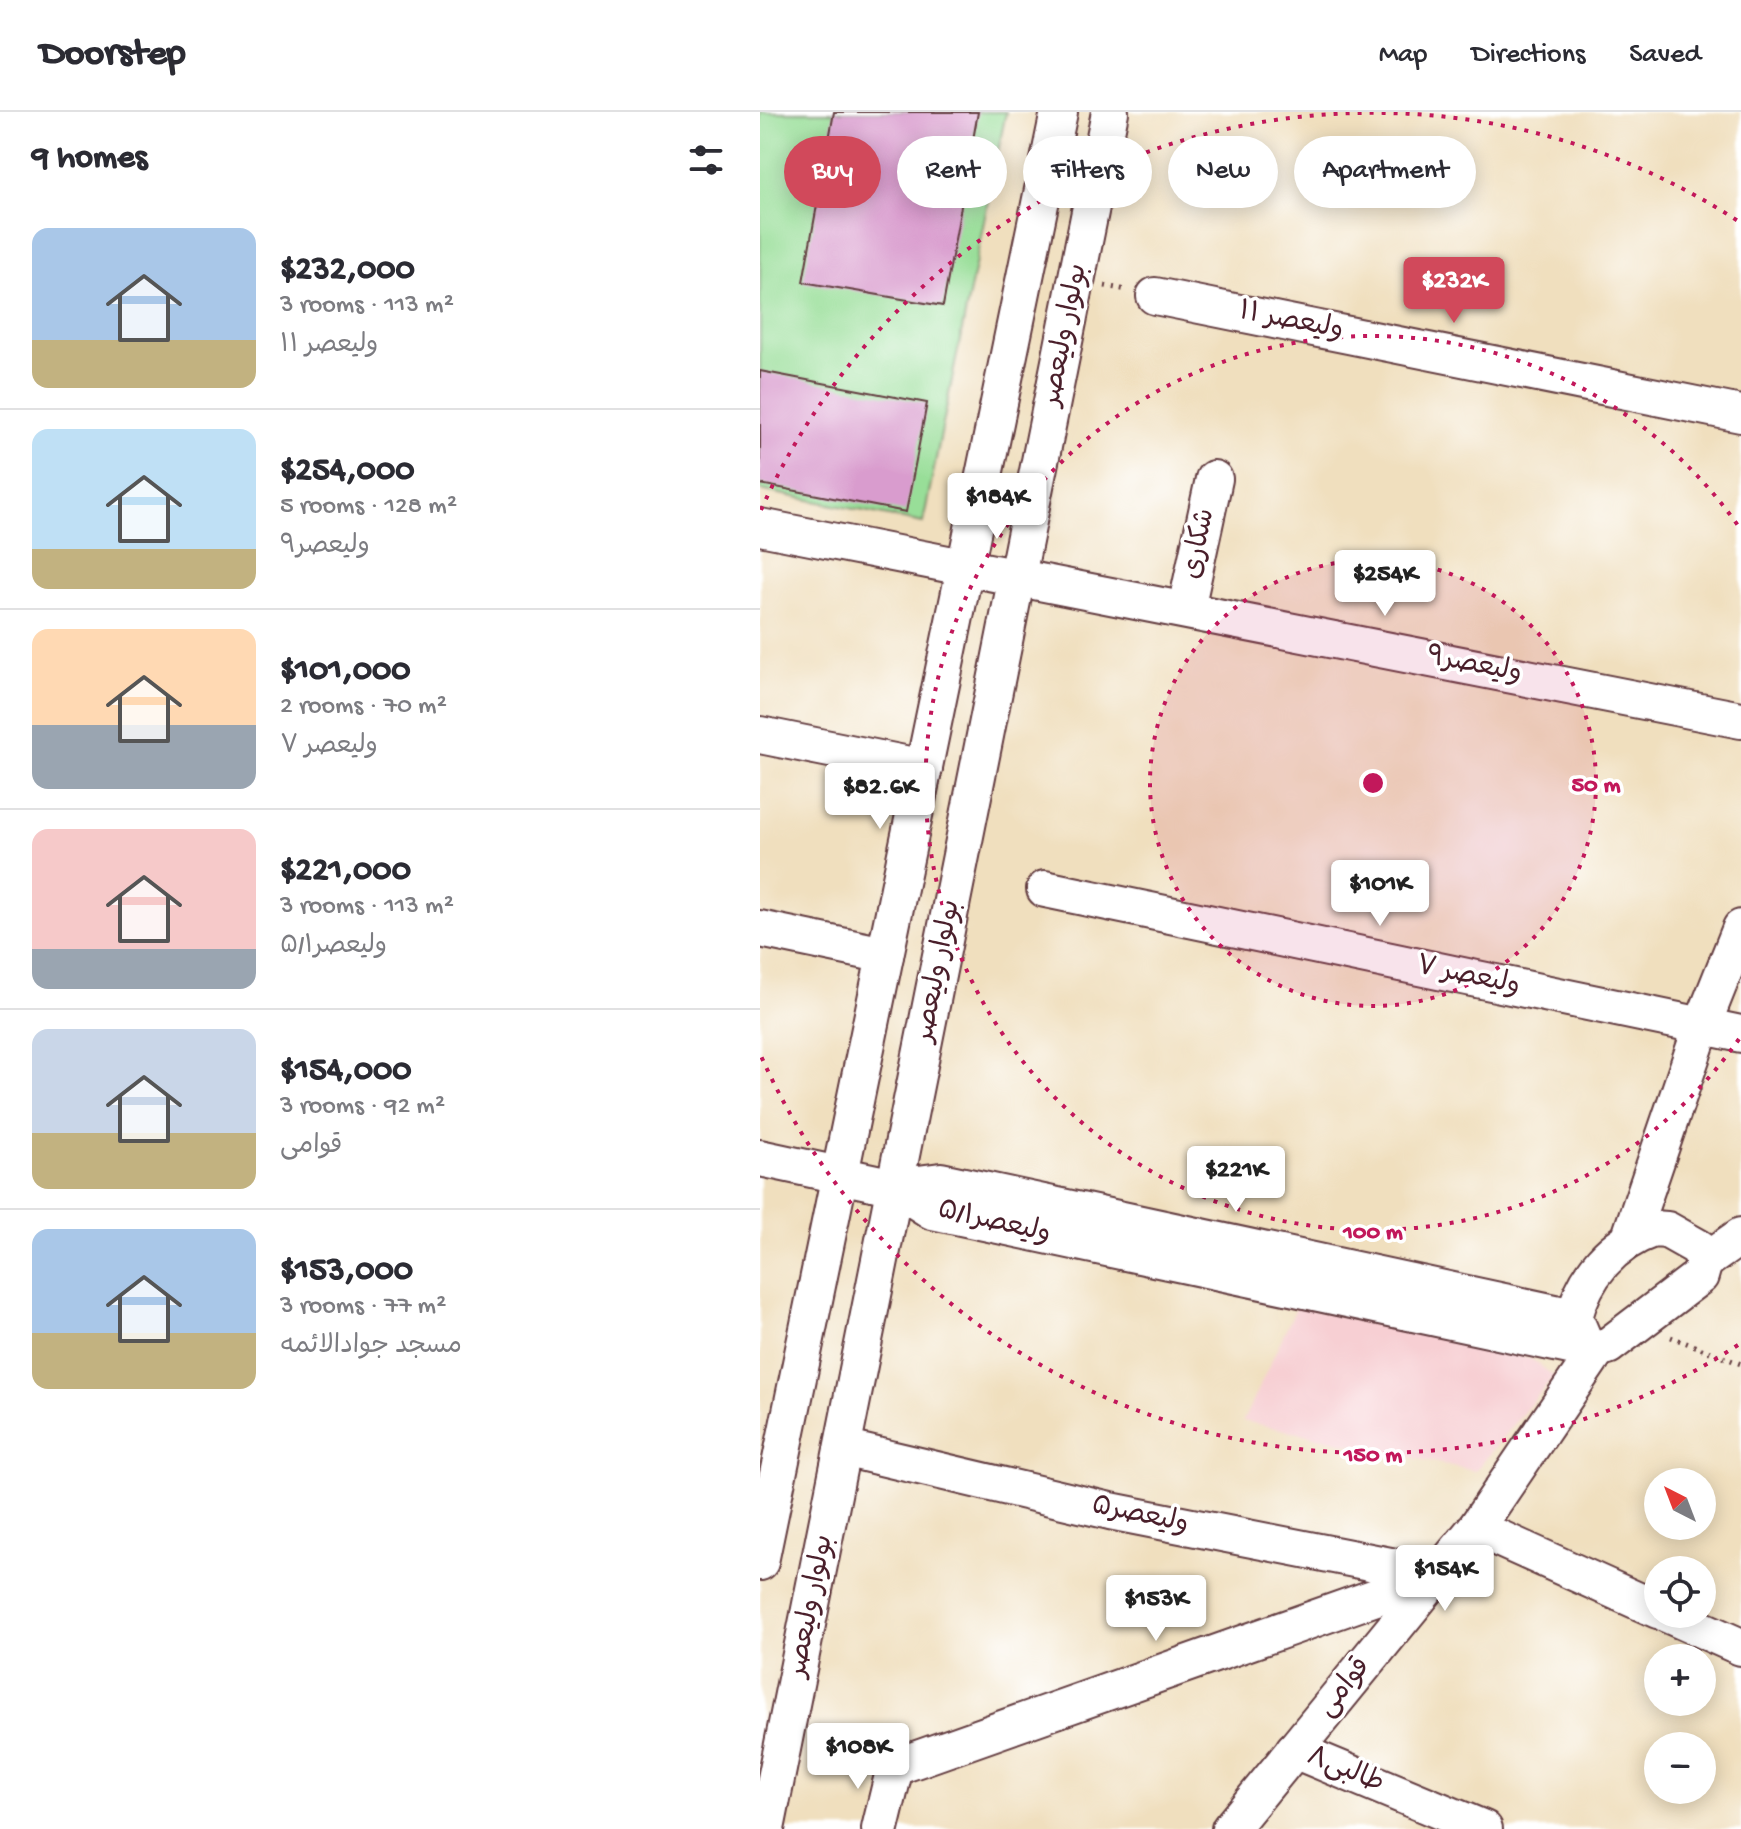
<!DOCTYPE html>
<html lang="en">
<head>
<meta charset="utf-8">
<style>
	:root { --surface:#fff; --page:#f7f7f7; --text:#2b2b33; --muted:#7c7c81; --line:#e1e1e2; --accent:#d1495b }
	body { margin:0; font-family:"Gochi Hand","Playpen Sans Arabic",sans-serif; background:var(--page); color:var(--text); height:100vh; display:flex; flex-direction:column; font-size:30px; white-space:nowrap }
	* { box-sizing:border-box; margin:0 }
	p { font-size:26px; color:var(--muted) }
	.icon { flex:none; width:44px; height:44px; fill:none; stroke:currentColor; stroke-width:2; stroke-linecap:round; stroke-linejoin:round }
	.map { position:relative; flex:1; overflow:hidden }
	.sheet { display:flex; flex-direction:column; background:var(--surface); width:760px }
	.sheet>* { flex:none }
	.banner { position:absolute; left:24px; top:24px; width:760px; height:72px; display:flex; gap:16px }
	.needle { width:52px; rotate:318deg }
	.controls { position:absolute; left:884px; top:1356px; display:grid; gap:16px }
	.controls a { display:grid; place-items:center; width:72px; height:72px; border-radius:50%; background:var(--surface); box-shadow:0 4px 20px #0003; font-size:40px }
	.price { position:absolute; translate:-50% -68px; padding:0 18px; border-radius:8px; background:#fff; color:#222; font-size:26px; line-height:52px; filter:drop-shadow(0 2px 4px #0008) }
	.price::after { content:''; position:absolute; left:50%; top:48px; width:24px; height:18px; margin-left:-12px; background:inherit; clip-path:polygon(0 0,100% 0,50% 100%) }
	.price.selected { background:var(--accent); color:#fff }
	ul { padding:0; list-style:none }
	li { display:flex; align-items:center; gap:24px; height:200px; padding:0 32px }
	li+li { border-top:2px solid var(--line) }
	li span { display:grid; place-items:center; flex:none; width:224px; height:160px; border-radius:16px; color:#555 }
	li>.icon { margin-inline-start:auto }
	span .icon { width:96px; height:96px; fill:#fffc; stroke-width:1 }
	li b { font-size:34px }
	h2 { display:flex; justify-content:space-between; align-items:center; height:96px; padding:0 32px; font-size:34px }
	.chip { padding:0 28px; border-radius:36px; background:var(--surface); box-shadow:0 4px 20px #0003; font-size:28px; line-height:72px }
	.chip.selected { background:var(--accent); color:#fff }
	header { display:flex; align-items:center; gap:48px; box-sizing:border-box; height:112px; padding:0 40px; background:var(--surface); border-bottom:2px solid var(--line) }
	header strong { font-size:38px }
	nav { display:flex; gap:44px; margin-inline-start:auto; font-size:28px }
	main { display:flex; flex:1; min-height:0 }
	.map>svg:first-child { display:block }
	.built { fill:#f7cfd3 }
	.green { fill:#98de98; stroke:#717e62; stroke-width:2 }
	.building { fill:#d99cce }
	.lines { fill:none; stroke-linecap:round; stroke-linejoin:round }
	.minor-casing { stroke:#633c41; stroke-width:40 }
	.path { stroke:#633c41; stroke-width:5; stroke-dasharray:2 6; stroke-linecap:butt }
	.minor { stroke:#fff; stroke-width:36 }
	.ring { fill:none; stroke:#c2185b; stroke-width:4; stroke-dasharray:4 8 }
	.labels { text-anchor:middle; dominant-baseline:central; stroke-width:7; stroke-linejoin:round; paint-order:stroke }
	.street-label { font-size:28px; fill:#4a1f2b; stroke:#fff }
	.centre { fill:#c2185b; stroke:#fff; stroke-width:4 }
	.ring-label { font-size:24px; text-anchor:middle; font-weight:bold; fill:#c2185b; stroke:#fff; stroke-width:7; stroke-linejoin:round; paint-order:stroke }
</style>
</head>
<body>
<header>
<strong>Doorstep</strong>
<nav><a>Map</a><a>Directions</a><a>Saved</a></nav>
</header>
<main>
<section class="sheet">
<h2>9 homes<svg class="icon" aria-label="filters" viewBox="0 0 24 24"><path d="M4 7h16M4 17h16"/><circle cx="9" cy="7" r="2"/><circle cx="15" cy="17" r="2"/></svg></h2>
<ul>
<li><span style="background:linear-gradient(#a9c7e8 70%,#c2b280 0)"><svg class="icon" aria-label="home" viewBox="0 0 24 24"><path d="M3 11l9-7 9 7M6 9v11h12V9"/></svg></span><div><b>$232,000</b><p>3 rooms · 113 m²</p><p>ولیعصر ۱۱</p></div></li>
<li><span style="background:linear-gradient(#bfe0f5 75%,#c2b280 0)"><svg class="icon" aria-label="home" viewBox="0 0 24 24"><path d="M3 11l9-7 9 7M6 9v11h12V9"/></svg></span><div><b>$254,000</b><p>5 rooms · 128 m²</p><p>ولیعصر۹</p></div></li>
<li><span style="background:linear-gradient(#ffd9b3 60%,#9aa5b1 0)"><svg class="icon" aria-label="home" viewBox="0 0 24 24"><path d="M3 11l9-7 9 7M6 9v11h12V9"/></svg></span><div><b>$101,000</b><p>2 rooms · 70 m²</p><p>ولیعصر ۷</p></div></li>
<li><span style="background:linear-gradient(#f6c9c9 75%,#9aa5b1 0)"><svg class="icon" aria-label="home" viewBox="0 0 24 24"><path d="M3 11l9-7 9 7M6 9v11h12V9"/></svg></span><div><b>$221,000</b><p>3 rooms · 113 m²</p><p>ولیعصر۵/۱</p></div></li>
<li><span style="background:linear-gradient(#c9d6e8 65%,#c2b280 0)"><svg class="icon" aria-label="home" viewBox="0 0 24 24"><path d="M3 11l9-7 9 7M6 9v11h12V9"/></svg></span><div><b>$154,000</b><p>3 rooms · 92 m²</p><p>قوامی</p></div></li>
<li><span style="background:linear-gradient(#a9c7e8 65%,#c2b280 0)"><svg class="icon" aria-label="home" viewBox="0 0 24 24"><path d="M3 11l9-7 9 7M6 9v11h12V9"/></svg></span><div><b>$153,000</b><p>3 rooms · 77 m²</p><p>مسجد جوادالائمه</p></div></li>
</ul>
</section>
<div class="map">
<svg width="981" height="1717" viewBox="0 0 981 1717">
	<rect width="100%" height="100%" fill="#fff"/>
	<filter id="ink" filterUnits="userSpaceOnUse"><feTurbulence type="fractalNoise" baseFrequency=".0125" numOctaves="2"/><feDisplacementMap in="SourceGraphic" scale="16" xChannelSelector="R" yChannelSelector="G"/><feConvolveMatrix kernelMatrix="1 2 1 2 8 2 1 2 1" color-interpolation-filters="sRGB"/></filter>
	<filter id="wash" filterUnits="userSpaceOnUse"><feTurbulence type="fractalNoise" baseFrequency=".006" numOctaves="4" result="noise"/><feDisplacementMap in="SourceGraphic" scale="32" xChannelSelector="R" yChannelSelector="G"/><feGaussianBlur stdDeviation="1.8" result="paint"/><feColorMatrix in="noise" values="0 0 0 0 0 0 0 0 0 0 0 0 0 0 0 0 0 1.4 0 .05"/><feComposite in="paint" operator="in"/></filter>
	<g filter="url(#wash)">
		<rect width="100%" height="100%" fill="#f0dfbe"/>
		<path class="built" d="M537,1194l233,52 24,18 -79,95 -232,-50z"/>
		<path class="green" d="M0,0h246l-83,411 -163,-33z"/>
		<g id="blocks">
			<g class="building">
				<path d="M74,0h144l-35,194 -140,-24z"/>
				<path d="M0,259l167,32 -21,109 -146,-28z"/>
			</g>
		</g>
	</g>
	<g filter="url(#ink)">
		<use href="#blocks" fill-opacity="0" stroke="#633c41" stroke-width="2"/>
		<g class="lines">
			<g class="minor-casing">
				<g id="minor">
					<path d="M395,184l586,118"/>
					<path d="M0,415l981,193"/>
					<path d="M426,497l28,-130"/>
					<path d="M0,623l164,33"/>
					<path d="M285,777l696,145"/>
					<path d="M0,817l125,26"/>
					<path d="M0,1046l135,29 37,24 656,139"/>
					<path d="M135,1075l46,-6 633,136"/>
					<path d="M893,1117l14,1 32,18 5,14 -4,14 -92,70 -20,4 -14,-33c11,-42 38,-74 79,-88z"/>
					<path d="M870,1125l72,-211 39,-98"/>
					<path d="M944,1150l37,-26"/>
					<path d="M83,1336l267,63 326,64"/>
					<path d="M716,1416l182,82"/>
					<path d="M0,1450l299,-1450"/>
					<path d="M907,1502l74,33"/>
					<path d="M534,1638l190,79"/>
					<path d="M6,1717l344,-1717"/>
					<path d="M120,1717l15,-62 543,-192"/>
					<path d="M470,1717l246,-301 121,-178"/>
				</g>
			</g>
			<g class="path">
				<path d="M345,174l22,4"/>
				<path d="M911,1225l70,27"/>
				<path d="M53,1647l49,5"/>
			</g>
			<use href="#minor" class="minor"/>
		</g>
	</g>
	<circle cx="613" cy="671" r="223" fill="#c2185b" fill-opacity=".12"/>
	<g class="ring">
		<circle cx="613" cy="671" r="223"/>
		<path d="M979 927A447 447 0 1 1 979 415"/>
		<path d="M978 1233A670 670 0 0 1 1 944M1 398A670 670 0 0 1 978 109"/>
	</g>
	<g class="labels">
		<g class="street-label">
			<text transform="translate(531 210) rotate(11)">ولیعصر ۱۱</text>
			<text transform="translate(306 223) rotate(-79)">بولوار ولیعصر</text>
			<text transform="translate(440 432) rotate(-78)">شکاری</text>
			<text transform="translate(714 554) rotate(11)">ولیعصر۹</text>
			<text transform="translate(179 859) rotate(-79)">بولوار ولیعصر</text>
			<text transform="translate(708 865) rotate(12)">ولیعصر ۷</text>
			<text transform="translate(234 1111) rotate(13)">ولیعصر۵/۱</text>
			<text transform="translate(380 1404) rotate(12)">ولیعصر۵</text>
			<text transform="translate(52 1494) rotate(-79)">بولوار ولیعصر</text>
			<text transform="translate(585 1576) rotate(-51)">قوامی</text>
			<text transform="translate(585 1659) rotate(22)">طالبی۸</text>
		</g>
	</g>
	<circle cx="613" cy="671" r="12" class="centre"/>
	<g class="ring-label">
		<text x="836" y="679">50 m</text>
		<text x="613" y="1126">100 m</text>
		<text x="613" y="1349">150 m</text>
	</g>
</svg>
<div class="controls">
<a><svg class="needle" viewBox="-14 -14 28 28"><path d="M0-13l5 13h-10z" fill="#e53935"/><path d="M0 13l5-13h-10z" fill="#7c7c81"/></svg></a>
<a><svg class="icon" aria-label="locate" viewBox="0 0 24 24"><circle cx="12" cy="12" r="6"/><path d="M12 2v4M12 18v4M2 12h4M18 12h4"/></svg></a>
<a>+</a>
<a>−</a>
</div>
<b class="price selected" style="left:694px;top:213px">$232K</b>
<b class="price" style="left:237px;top:429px">$184K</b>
<b class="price" style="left:625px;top:506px">$254K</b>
<b class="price" style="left:120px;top:719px">$82.6K</b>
<b class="price" style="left:620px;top:816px">$101K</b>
<b class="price" style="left:476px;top:1102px">$221K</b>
<b class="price" style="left:685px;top:1501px">$154K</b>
<b class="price" style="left:396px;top:1531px">$153K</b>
<b class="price" style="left:98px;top:1679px">$108K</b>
<div class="banner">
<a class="chip selected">Buy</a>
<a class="chip">Rent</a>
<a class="chip">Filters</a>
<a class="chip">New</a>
<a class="chip">Apartment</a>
</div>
</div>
</main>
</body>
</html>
